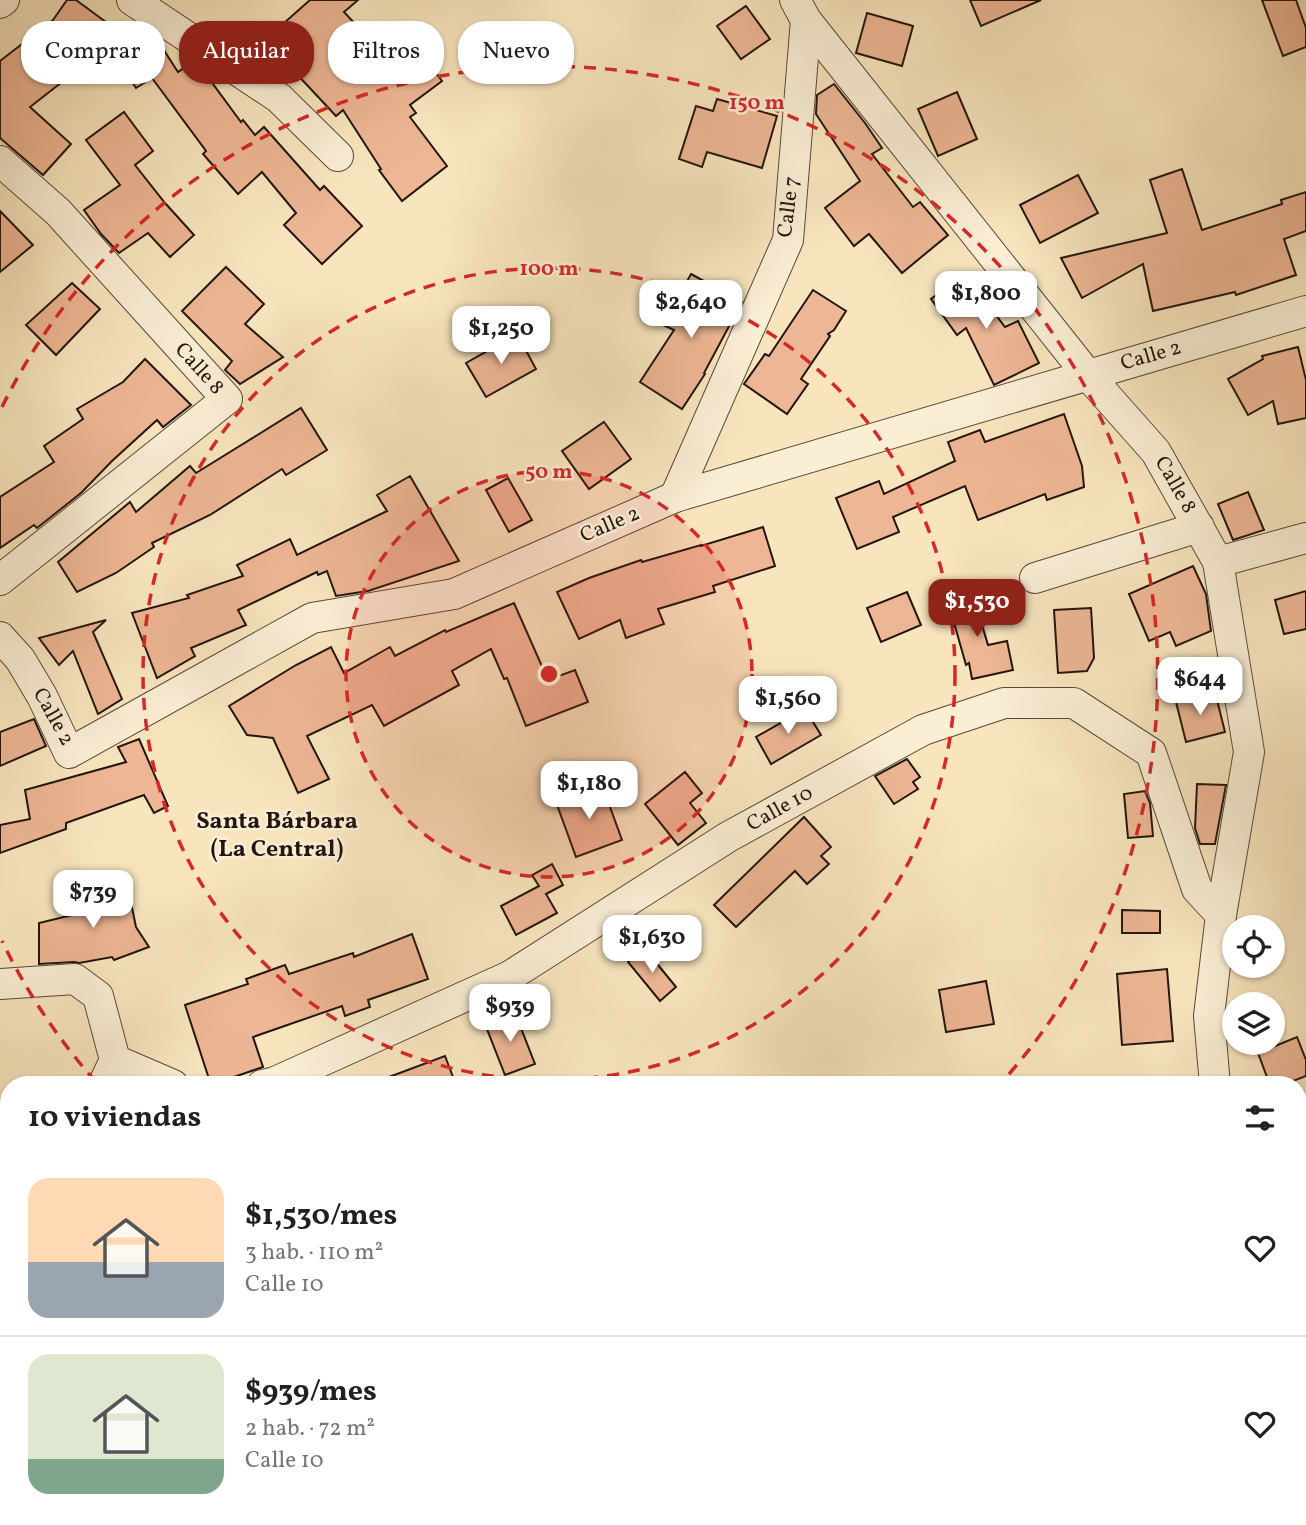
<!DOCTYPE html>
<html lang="es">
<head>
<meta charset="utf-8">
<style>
	:root { --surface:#fff; --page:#f6f6f6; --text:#202124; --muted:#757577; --line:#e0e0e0; --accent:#8f2418 }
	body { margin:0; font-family:Vollkorn,serif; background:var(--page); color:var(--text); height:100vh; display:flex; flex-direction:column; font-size:26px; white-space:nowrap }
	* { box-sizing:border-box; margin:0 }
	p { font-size:23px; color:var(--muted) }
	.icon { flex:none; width:38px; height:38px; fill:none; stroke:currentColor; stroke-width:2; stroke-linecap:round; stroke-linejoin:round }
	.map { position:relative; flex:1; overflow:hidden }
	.drawer { position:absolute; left:0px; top:1076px; width:1307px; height:450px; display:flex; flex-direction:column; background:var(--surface); border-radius:28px 28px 0 0; box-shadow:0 2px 5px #0004 }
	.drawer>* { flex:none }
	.guide { position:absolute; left:21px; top:21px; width:700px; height:63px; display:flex; gap:14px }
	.controls { position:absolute; left:1222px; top:915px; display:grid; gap:14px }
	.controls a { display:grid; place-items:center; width:63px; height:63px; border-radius:50%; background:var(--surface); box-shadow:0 2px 5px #0004; font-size:35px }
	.price { position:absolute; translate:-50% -60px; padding:0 16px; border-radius:14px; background:#fff; color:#222; font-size:23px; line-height:46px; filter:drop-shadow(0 2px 4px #0008) }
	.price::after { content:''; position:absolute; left:50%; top:42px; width:21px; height:16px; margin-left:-10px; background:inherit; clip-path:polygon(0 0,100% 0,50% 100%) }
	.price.selected { background:var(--accent); color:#fff }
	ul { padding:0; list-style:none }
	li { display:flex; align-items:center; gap:21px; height:175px; padding:0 28px }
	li+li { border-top:2px solid var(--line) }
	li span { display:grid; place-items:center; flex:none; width:196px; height:140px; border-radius:21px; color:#555 }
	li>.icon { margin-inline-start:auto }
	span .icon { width:84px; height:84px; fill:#fffc; stroke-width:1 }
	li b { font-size:30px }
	h2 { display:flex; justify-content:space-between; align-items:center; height:84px; padding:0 28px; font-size:30px }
	.tag { padding:0 24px; border-radius:28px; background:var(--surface); box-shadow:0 2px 5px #0004; font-size:24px; line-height:63px }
	.tag.selected { background:var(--accent); color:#fff }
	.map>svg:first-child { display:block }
	.building { fill:#edb694; stroke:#23150e; stroke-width:2 }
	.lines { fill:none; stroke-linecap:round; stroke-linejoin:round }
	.minor-casing { stroke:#58493a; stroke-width:32 }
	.minor { stroke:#faeed5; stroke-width:30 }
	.ring { fill:none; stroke:#d62828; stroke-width:3.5; stroke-dasharray:12 9 }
	.labels { text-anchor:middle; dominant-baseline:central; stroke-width:5; stroke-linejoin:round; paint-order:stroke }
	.street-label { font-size:21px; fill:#23150e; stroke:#faeed5 }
	.quarter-label { font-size:24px; font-weight:bold; fill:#23150e; stroke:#faeed5 }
	.centre { fill:#d62828; stroke:#faeed5; stroke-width:3.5 }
	.ring-label { font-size:21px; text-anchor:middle; font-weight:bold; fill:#d62828; stroke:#faeed5; stroke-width:5; stroke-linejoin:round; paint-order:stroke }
</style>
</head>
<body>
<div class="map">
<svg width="1306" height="1525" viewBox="0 0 1306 1525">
	<rect width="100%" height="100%" fill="#f8e5be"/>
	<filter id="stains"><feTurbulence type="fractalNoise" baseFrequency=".00286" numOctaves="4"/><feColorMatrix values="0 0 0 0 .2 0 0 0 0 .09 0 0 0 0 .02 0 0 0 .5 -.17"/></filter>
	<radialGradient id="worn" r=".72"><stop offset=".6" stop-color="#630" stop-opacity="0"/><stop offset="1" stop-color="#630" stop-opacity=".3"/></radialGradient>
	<g class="building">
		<path d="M67,0h9l68,50 14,-9 20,31 11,-8 12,17 6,-5 34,46 2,-2 12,15 9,-8 56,63 4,-4 38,40 -40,38 -38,-39 12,-12 -34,-41 -24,22 -35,-40 3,-3 -54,-73 -16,10 -28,-42 -14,18 -5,-3 -59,46 41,37 -28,31 -43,-37v-77l53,-41z"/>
		<path d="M310,0h48l-14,12 53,57 23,-17 22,29 -32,24 6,8 -6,4 37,49 -45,35 -23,-31 2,-1 -38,-59 -7,6 -44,-47 9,-9 -26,-29z"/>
		<path d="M970,0h71l-60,26z"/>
		<path d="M1262,0h34l10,28v19l-23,9z"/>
		<path d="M746,6l24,33 -29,20 -24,-33z"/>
		<path d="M867,13l46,13 -11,40 -46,-13z"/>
		<path d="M834,84l31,39 17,25 -10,6 41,53 7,-5 28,33 -46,38 -33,-39 -15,12 -29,-38 35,-27 -44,-67 1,-19z"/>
		<path d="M957,92l20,47 -39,17 -20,-47z"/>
		<path d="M717,99l60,17 -15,52 -55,-16 -5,15 -23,-8 17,-53 17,5z"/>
		<path d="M124,112l29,39 -18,14 30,38 29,32 -24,22 -22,-24 -29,20 -18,-19 -17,-24 36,-25 -34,-45z"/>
		<path d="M1182,169l20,61 80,-26 -1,-4 25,-8v39l-22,8 12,36 -60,20 -1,-3 -82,19 -10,-47 -61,34 -21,-40 106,-25 -17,-53z"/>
		<path d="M1078,175l20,38 -58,30 -20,-38z"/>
		<path d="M0,211l33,34 -33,27z"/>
		<path d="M226,267l38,37 -19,20 38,33 -43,27 -15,-14 7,-9 -50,-50z"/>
		<path d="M691,274l51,28 -38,71 1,1 -23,35 -42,-27 34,-52 -11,-5z"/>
		<path d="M965,274l40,53 13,-6 21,42 -45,22 -28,-57 -9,7 -26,-36z"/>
		<path d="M72,283l28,26 -44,46 -30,-30z"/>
		<path d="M813,290l33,21 -12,19 -6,4 2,2 -29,43 7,5 -21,30 -43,-30 21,-30 4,2z"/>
		<path d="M517,334l19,35 -50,28 -20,-34z"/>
		<path d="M1298,347l8,33v38l-28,6 -5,-23 -25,14 -20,-36 35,-20 -1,-3z"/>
		<path d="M145,359l46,46 -28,22 -6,-7 -45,41 -31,32 -44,35 -3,-3 -34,23v-51l54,-35 -10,-16 39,-27 -6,-10 46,-27z"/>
		<path d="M301,408l26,42 -41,25 -4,-6 -72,46 -58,28 2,4 -38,26 -39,19 -19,-30 72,-60 6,10 54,-46 6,7z"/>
		<path d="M1064,414l18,52 2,21 -37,13 -2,-6 -67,26 -13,-34 -72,31 6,15 -42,17 -21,-51 43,-17 5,13 71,-33 -7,-19 32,-12 5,12z"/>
		<path d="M604,422l27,37 -42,30 -27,-38z"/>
		<path d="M410,476l49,85 -91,30 -32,5 -9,-25 -9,4 -1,-3 -79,38 8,15 -55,23 4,8 -38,22 -25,-65 57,-15 -2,-3 56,-19 -6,-11 53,-26 7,16 90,-44 -10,-16z"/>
		<path d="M508,478l24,42 -23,12 -23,-42z"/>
		<path d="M1248,492l16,38 -31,10 -15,-36z"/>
		<path d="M763,527l12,39 -62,20 2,6 -57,17 6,15 -38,14 -6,-18 -41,19 -22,-47 32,-14 52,-18 1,2 59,-17v1z"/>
		<path d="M1193,566l13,28 5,37 -35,15 -6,-14 -21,9 -20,-47z"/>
		<path d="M972,591l16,54 19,-4 6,29 -41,9 -3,-16 -3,2 -19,-67z"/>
		<path d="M1306,591v38l-22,5 -9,-34z"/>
		<path d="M907,592l14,33 -40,17 -14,-34z"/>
		<path d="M514,603l34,77 27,-10 13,32 -62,24 -19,-48 -3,1 -13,-30 -39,22 7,14 -75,41 -12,-21 -65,31 22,43 -31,14 -25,-55 -26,-3 -18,-29 67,-41 35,-18 13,26 46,-26 5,9 50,-26 1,2z"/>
		<path d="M1091,608l3,50 -7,13 -29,2 -4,-63z"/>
		<path d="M106,620l-13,12 29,67 -24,15 -25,-63 -14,14 -20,-27z"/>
		<path d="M1215,692l10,40 -39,10 -10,-40z"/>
		<path d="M805,709l16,26 -50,29 -15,-27z"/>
		<path d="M34,719l12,27 -46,20v-34z"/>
		<path d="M139,739l29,67 -14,7 -10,-18 -78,28v6l-66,24v-28l30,-6 -5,-29 101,-28 -8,-15z"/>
		<path d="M907,759l13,18 -7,5 5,7 -24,15 -19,-28z"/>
		<path d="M685,772l17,21 -12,10 16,20 -28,22 -33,-41z"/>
		<path d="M1197,784l29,1 -11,59h-15l-5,-16z"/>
		<path d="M602,785l20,55 -46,17 -20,-55z"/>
		<path d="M1145,791l5,12 3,33 -25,2 -4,-44z"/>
		<path d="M804,817l27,30 -10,9 8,8 -22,20 -12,-13 -59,56 -22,-22z"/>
		<path d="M552,864l11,21 -17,9 11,19 -41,22 -15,-29 38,-20 -7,-11z"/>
		<path d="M111,876l4,22 14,-5 7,34 13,20 -35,13 -2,-3 -33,6 -5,-1 -35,2v-41l54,-13 -2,-29z"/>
		<path d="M1122,910l38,1v22h-38z"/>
		<path d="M412,934l16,45 -60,21 2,7 -25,9 -3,-10 -89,31 10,30 -52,18 -26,-80 63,-21 -2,-5 39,-14 4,9 64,-21 1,4z"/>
		<path d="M645,949l31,38 -16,14 -32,-39z"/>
		<path d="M1167,969l6,72 -51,4 -5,-71z"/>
		<path d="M986,981l8,43 -48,8 -7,-42z"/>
		<path d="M515,1013l20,51 -30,11 -20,-51z"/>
		<path d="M1297,1037l9,23v16l-23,9h-13l-12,-32z"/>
		<path d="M445,1056l11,29h-83v-2z"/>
	</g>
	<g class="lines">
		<g class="minor-casing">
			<g id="minor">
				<path d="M132,0l147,98 59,58"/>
				<path d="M795,0l11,20 281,354 69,78 62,110 31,190 -28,163 -12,101 6,69"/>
				<path d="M0,3l4,-3"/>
				<path d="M0,161l58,51 169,187 -227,181"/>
				<path d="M675,497l113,-257 18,-220"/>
				<path d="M1218,562l88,-24"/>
				<path d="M1035,578l164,-51"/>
				<path d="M0,637l20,22 22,37 27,57 243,-135 142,-24 221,-97 631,-186"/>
				<path d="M0,984l75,-5 23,17 17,64 58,25"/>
				<path d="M103,1085l12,-25"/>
				<path d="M262,1085l13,-3 235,-106 218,-139 195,-107 81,-27h70l77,50 46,136 24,26"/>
				<path d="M0,1156l9,4"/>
				<path d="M1298,1160h8"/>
				<path d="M1281,1517l1,8"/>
				<path d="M262,1525l14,-8"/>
			</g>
		</g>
		<use href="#minor" class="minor"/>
	</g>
	<circle cx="549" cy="674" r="203" fill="#d62828" fill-opacity=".12"/>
	<g class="ring">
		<circle cx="549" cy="674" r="203"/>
		<circle cx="549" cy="674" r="406"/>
		<path d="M96 1082A609 609 0 0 1 2 941M2 407A609 609 0 1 1 1002 1082"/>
	</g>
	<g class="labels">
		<g class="street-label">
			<text transform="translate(789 207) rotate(-83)">Calle 7</text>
			<text transform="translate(1151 356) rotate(-16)">Calle 2</text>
			<text transform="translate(199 369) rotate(48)">Calle 8</text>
			<text transform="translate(1175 485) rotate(60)">Calle 8</text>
			<text transform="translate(610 525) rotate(-23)">Calle 2</text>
			<text transform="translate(53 717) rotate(61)">Calle 2</text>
			<text transform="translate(780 809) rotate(-29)">Calle 10</text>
		</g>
		<g class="quarter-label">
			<text x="277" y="822">Santa Bárbara<tspan x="277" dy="28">(La Central)</tspan></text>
		</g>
	</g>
	<circle cx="549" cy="674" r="10" class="centre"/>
	<g class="ring-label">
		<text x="757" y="109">150 m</text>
		<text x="549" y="275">100 m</text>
		<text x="549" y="478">50 m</text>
	</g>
	<rect width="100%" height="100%" filter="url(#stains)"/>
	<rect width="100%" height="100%" fill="url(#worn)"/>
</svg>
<div class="controls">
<a><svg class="icon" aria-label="locate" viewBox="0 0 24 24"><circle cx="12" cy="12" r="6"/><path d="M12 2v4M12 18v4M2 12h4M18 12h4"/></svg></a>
<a><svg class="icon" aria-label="layers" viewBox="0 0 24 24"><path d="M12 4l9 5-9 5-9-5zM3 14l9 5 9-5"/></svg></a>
</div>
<b class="price" style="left:986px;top:331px">$1,800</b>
<b class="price" style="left:691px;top:340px">$2,640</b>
<b class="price" style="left:501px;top:366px">$1,250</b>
<b class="price selected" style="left:977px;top:639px">$1,530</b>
<b class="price" style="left:1200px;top:717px">$644</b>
<b class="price" style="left:788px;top:736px">$1,560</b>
<b class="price" style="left:589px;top:821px">$1,180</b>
<b class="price" style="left:93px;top:930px">$739</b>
<b class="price" style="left:652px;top:975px">$1,630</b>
<b class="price" style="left:510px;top:1044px">$939</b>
<div class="guide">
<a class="tag">Comprar</a>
<a class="tag selected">Alquilar</a>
<a class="tag">Filtros</a>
<a class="tag">Nuevo</a>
</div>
<section class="drawer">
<h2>10 viviendas<svg class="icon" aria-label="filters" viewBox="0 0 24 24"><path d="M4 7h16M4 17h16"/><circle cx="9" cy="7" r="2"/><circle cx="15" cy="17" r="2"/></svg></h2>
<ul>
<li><span style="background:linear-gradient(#ffd9b3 60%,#9aa5b1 0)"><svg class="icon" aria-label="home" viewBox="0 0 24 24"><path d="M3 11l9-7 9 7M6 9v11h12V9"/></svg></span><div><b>$1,530/mes</b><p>3 hab. · 110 m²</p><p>Calle 10</p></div><svg class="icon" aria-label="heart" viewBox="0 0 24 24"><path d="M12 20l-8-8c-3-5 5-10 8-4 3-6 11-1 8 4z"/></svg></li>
<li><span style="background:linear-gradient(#dfe7d0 75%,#7fa58c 0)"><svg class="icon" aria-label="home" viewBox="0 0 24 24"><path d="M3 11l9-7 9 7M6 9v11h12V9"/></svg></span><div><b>$939/mes</b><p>2 hab. · 72 m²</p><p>Calle 10</p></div><svg class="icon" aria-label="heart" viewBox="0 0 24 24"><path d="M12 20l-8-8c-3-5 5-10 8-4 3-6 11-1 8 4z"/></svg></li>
</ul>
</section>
</div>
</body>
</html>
